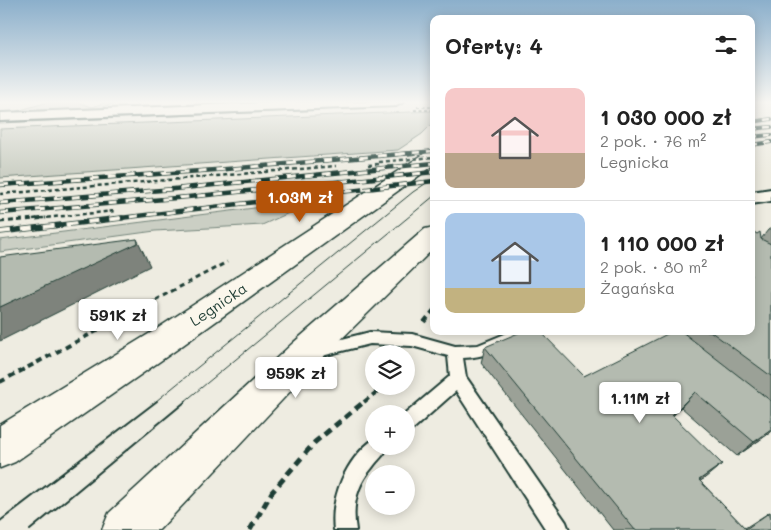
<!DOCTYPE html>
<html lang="pl">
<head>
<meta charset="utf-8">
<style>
	:root { --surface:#fff; --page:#f2f2f2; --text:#222; --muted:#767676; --line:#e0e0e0; --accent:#b45309 }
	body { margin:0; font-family:Mali,sans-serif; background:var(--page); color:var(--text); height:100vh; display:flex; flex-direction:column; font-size:19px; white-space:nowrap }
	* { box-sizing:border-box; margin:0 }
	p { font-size:16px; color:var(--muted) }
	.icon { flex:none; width:28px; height:28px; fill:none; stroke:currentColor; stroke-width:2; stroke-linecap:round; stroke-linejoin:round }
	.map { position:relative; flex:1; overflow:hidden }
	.details { position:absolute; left:430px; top:15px; width:325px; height:320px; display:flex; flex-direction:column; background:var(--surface); border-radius:10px; box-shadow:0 2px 12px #0003 }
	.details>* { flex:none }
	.tools { position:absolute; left:365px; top:345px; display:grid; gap:10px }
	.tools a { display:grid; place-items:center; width:50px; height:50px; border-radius:50%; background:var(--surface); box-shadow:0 2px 12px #0003; font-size:25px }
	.price { position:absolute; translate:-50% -42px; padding:0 11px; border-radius:5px; background:#fff; color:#222; font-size:16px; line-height:32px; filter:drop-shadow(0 1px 2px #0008) }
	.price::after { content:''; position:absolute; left:50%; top:30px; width:15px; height:11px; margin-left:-8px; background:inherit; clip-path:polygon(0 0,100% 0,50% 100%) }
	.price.selected { background:var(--accent); color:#fff }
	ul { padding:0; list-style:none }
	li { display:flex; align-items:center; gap:15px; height:125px; padding:0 15px }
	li+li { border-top:1px solid var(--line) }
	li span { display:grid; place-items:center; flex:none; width:140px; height:100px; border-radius:10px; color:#555 }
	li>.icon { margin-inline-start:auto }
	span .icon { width:60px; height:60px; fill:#fffc; stroke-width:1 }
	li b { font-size:21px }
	h2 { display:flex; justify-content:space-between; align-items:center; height:60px; padding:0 15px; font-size:21px }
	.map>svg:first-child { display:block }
	.green { fill:#cbcfc4; stroke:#75867c }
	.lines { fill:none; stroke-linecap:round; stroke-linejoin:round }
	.lane-casing { stroke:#1f3d34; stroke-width:4 }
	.street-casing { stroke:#1f3d34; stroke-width:4 }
	.secondary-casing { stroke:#1f3d34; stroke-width:3 }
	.path-far4 { stroke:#1f3d34; stroke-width:2; stroke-dasharray:3 2.5; stroke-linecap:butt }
	.path-far3 { stroke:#1f3d34; stroke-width:2.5; stroke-dasharray:4 3; stroke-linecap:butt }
	.path-far2 { stroke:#1f3d34; stroke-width:3; stroke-dasharray:5 4; stroke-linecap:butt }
	.path-far1 { stroke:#1f3d34; stroke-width:4; stroke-dasharray:6 4.5; stroke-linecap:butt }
	.path { stroke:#1f3d34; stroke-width:5; stroke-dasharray:8 5.5; stroke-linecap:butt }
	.lane { fill:#fbf7ec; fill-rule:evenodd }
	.street { fill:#fbf7ec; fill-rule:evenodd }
	.secondary { fill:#fbf7ec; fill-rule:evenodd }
	.tram-far1 { stroke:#1f3d34; stroke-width:1 }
	.tram { stroke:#1f3d34; stroke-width:2 }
	.rail-far2-casing { stroke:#1f3d34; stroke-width:4 }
	.rail-far1-casing { stroke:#1f3d34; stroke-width:4.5 }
	.rail-casing { stroke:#1f3d34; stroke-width:5.5 }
	.rail-far2 { stroke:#fbf7ec; stroke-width:2.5; stroke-dasharray:7; stroke-linecap:butt }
	.rail-far1 { stroke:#fbf7ec; stroke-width:3; stroke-dasharray:9; stroke-linecap:butt }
	.rail { stroke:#fbf7ec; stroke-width:4; stroke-dasharray:11; stroke-linecap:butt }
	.path-bridge { stroke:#1f3d34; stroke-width:2.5; stroke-dasharray:4 3; stroke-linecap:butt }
	.wall { fill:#9ba197; stroke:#1f3d34 }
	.shaded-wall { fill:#7e837b; stroke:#1f3d34 }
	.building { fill:#b4bbb0; stroke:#1f3d34 }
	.labels { text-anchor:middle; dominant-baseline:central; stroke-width:4.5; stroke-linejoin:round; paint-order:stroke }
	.street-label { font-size:15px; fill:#1f3d34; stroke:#fbf7ec }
</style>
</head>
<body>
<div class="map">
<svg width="771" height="530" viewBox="0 0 771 530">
	<rect width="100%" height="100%" fill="#eeece1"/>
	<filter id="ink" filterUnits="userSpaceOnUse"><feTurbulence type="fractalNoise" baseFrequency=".02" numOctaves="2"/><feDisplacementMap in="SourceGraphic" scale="10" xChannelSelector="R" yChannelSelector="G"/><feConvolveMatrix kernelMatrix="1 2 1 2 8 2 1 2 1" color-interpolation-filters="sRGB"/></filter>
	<g filter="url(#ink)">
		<g class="green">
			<path d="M48,102h30l14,5 15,-5h11l-18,6 -83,3z"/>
			<path d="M324,107v3l-324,13v-3z"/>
			<path d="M434,111v11l-12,12 -24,16 -398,28v-49z"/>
			<path d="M318,200l-56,25 -107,6 -155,21v-12z"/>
		</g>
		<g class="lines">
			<g class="lane-casing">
				<g id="lane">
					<path d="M512,331h21l-2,4c-22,11 -43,22 -68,23l3,19 100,145 3,8h-23l-90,-139 -44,39 -6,2 -1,-18 45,-38 -2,-20 -36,-10 -42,-2 -52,13 -5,-2 -3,-4 3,-4 5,-2 52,-13 42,2 43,12 23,-1z"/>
					<path d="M374,439v7h14c-3,9 -11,14 -16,22 -16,18 -20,39 -16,62h-22c-4,-33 12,-71 40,-91z"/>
				</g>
			</g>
			<g class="street-casing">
				<g id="street">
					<path d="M290,102h113l-7,4 -396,15v-8z"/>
					<path d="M771,189v12l-20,3v-12z"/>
				</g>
			</g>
			<g class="secondary-casing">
				<g id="secondary">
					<path d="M434,150v15l-258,185 -161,112 -15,6v-43l152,-93 275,-180z"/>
					<path d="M434,227v21l-117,115 -158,167h-57l7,-17 184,-170 132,-114z"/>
				</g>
			</g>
			<g class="path-far4">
				<path d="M417,107h17"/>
				<path d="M414,110h20"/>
			</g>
			<g class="path-far3">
				<path d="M368,165l11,-1"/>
				<path d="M0,194l336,-28"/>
				<path d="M33,219l82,-8"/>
			</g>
			<g class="path-far2">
				<path d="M0,222l46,-4"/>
				<path d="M155,300l72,-38"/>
			</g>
			<g class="path-far1">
				<path d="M424,322l10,-12"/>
				<path d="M0,382l157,-83"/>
				<path d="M364,402l20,-16"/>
			</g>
			<path class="path" d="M250,530l22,-38 43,-50 50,-41"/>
			<use href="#lane" class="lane"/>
			<use href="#street" class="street"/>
			<use href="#secondary" class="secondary"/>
			<g class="tram-far1">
				<path d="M155,402l258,-210 21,-14"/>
				<path d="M184,402l250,-206"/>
			</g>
			<g class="tram">
				<path d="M0,521l157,-120"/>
				<path d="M30,530l156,-129"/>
			</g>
			<g class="rail-far2-casing">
				<g id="rail-far2">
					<path d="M751,122l20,-3"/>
					<path d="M751,129l20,-2"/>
					<path d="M751,137l20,-2"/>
					<path d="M751,145l20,-3"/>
					<path d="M399,154l35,-3"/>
				</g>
			</g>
			<g class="rail-far1-casing">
				<g id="rail-far1">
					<path d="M0,185l215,-15 198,-17"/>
					<path d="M0,203l174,-14 260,-26"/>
					<path d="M0,213l188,-16 246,-25"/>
					<path d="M112,219l322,-38"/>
				</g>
			</g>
			<g class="rail-casing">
				<path id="rail" d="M0,232l122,-14"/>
			</g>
			<use href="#rail-far2" class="rail-far2"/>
			<use href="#rail-far1" class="rail-far1"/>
			<use href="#rail" class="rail"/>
			<path class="path-bridge" d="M379,162l55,-5"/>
		</g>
		<path class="wall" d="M771,228v204l-34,24 -56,-49 -8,9 32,62 -5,3 45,47 25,-16 1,18h-158l-132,-167 4,-16 99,29 101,-42 2,-3h64l10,-92 7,-9z"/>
		<g class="shaded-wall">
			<path d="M137,239l13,27 -150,75v-34z"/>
			<path d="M695,392l-14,15 -22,23 13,-15z"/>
			<path d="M771,430v2l-34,24 17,-14z"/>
			<path d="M722,464l-17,14 -22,15 16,-13z"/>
		</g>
		<g class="building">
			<path d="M751,230l6,4 3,-2 1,7 10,5v132l-61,-45h41z"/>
			<path d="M137,239l1,4 -138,64v-50z"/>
			<path d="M523,331h17l44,45 89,-45h8l90,70v29l-17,12 -59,-50 -23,23 50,49 -23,16 47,49 24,-17 1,18h-136l-150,-183z"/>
		</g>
	</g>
	<linearGradient id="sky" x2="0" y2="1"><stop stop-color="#8bafcb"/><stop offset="0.58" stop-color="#f7f6f2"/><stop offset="1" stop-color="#f7f6f2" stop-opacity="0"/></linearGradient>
	<rect width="771" height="176" fill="url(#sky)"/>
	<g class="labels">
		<g class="street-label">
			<text transform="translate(218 304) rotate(-34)">Legnicka</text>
		</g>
	</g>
</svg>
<div class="tools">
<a><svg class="icon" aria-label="layers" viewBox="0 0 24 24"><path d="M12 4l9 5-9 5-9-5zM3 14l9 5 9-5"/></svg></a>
<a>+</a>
<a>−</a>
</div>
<b class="price selected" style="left:300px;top:223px">1.03M zł</b>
<b class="price" style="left:118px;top:341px">591K zł</b>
<b class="price" style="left:296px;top:399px">959K zł</b>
<b class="price" style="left:640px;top:424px">1.11M zł</b>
<section class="details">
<h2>Oferty: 4<svg class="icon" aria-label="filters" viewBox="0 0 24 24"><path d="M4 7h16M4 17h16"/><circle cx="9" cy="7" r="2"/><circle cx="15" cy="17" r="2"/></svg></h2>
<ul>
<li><span style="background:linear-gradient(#f6c9c9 65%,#b9a48a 0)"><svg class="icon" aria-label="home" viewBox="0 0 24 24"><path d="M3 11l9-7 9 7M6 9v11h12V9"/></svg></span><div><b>1 030 000 zł</b><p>2 pok. · 76 m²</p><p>Legnicka</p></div></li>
<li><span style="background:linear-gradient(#a9c7e8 75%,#c2b280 0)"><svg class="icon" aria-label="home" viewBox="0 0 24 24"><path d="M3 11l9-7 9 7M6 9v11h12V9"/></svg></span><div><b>1 110 000 zł</b><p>2 pok. · 80 m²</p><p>Żagańska</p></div></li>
</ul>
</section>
</div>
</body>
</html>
